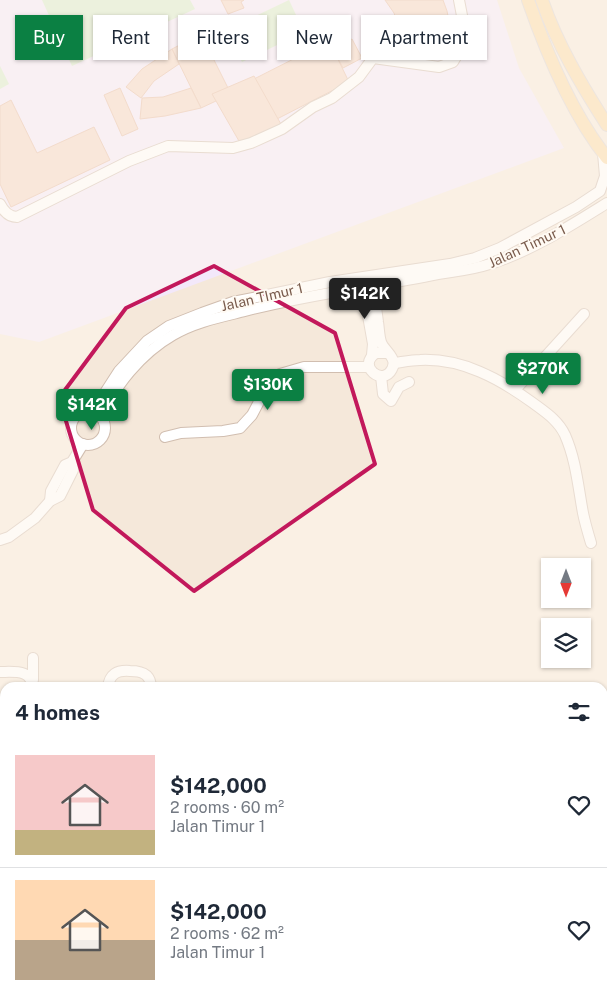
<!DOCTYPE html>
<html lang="en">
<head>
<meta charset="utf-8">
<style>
	:root { --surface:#fff; --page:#f2f2f3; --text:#1f2937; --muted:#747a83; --line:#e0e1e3; --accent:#0b8043 }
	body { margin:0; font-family:"Public Sans",sans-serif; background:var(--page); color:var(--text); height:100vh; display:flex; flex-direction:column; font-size:19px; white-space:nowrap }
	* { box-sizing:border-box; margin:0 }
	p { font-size:16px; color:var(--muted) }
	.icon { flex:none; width:28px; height:28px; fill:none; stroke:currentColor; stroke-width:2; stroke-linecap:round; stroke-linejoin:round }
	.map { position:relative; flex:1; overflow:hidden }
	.side { position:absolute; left:0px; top:682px; width:608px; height:321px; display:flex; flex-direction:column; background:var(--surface); border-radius:15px 15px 0 0; box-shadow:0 1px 4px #0004 }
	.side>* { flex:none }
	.top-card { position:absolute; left:15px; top:15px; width:578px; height:45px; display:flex; gap:10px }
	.needle { width:32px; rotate:180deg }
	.buttons { position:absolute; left:541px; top:558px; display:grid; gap:10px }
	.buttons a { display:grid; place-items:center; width:50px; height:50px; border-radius:0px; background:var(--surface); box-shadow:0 1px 4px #0004; font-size:25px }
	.price { position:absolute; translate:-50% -42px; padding:0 11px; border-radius:5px; background:var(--accent); color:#fff; font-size:16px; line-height:32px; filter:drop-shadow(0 1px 2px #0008) }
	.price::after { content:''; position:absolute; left:50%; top:30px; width:15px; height:11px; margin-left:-8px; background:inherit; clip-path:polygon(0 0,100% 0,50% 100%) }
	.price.selected { background:#222; color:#fff }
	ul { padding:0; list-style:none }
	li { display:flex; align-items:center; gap:15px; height:125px; padding:0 15px }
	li+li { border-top:1px solid var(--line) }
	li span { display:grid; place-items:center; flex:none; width:140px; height:100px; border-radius:0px; color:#555 }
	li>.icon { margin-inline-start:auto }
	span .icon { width:60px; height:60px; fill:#fffc; stroke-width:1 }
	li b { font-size:21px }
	h2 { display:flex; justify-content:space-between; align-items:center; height:60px; padding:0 15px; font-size:21px }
	.chip { padding:0 18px; border-radius:0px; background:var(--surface); box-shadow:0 1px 4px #0004; font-size:18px; line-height:45px }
	.chip.selected { background:var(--accent); color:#fff }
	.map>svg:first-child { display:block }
	.residential { fill:#f5e8da; fill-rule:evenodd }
	.education { fill:#f3e8fa }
	.green { fill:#d8ecc9 }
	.building { fill:#f3d5c3; stroke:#e6bba3 }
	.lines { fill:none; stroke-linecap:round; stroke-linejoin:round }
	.minor-casing { stroke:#d1beb0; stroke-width:12 }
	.major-casing { stroke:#dad1cd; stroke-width:14 }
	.minor { stroke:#fff; stroke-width:10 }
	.major { stroke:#fbd9a5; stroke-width:12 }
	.marked { fill:none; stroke:#c2185b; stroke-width:4; stroke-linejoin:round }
	.labels { text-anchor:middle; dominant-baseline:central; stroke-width:4; stroke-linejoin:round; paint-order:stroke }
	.street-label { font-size:14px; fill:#7a5c4d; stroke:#fffaf3 }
</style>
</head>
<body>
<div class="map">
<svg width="607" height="1003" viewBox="0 0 607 1003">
	<rect width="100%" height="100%" fill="#fdf6ec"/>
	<path class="residential" d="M0,0h607v1003h-607zM550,566h32v33h-32zM550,626h32v33h-32zM5,688h597v311h-597z"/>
	<path class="education" d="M0,0h497l22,68 45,80 -525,194 -39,-8z"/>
	<g class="green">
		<path d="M42,0h148l5,9 -123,57z"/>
		<path d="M289,0l15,32 -62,30 -16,-32z"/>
		<path d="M0,66l9,18 -9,5z"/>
	</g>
	<g class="building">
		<path d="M221,0h23l-3,2 3,6 -16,6z"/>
		<path d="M385,0h58l4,11 2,10 1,34 -51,-5 1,-19 -6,-18z"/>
		<path d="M201,34l30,60 -30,14 -29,-59z"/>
		<path d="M352,39l10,19 -19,10 -10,-19z"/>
		<path d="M329,41l20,41 -74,38 -21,-41z"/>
		<path d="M172,49l7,15 -25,17 -13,17 -15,-11 16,-18z"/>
		<path d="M254,76l28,50 -39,22 -31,-54z"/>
		<path d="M120,88l18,41 -16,7 -18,-41z"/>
		<path d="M191,88l10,20 -36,8 -25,3 2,-21 21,-1z"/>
		<path d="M11,100l26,53 57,-26 16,33 -99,47 -11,-23v-78z"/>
	</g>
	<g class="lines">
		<g class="minor-casing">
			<g id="minor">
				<path d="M0,204c4,8 9,13 17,13l112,-56 39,-15 65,2 18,-5 31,-14 31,-22 19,-9 27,-21 14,-19 66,9 14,-5 9,-15 2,-21 -5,-26"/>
				<path d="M372,279c2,15 4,29 6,43 1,6 1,14 3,20 2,6 8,10 11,16 2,3 2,8 0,11 -9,18 -36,-3 -16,-16h11"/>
				<path d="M362,282l11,62 -1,11"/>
				<path d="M394,363c8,-1 18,-3 26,-3 42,-2 80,19 113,43 12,9 25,17 32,32 11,25 13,51 18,78 2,10 5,20 8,30"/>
				<path d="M381,376l2,18 8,7 8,-14 10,-5"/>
				<path d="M515,390l69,-76"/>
				<path d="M88,411l9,-6 22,-34 28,-30 22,-15 33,-13 31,-11 97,-20 120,-18 25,-6 25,-10 76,-41 24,-16 5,-15 -2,-23"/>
				<circle cx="88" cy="428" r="17"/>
				<path d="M104,421c5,-33 41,-70 69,-86 22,-13 48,-18 72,-24 63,-17 129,-24 193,-37 15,-2 30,-4 45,-8 42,-11 87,-40 124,-63"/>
				<path d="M165,437l16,-4 42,-2 17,-3 12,-13 10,-19 18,-22 24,-7h65"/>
				<path d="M50,501l1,-10 14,-26 7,-3 11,-18"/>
				<path d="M0,540l9,-3 26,-19 15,-17 10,-5 13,-26 -1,-8"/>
				<path d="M33,658v22"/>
				<path d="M0,672c14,0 33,-3 32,16"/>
				<path d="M108,688c1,-14 9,-18 22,-17 12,0 21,3 21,17"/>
				<path d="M236,688h21"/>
				<path d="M602,709h5"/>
				<path d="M0,732l5,1"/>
				<path d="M0,770l5,2"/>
				<path d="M602,808h5"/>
				<path d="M602,837h5"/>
				<path d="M602,914h5"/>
				<path d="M219,1003l1,-4"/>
				<path d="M418,1003h9"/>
				<path d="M550,1003l1,-4"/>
			</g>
		</g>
		<g class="major-casing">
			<g id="major">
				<path d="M528,0c18,52 44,114 79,158"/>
				<path d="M542,0c15,44 40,86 65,125"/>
			</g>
		</g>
		<use href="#minor" class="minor"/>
		<use href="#major" class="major"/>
	</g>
	<path d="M0 0H607V1003H0ZM214,266l121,67 40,131 -181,127 -101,-81 -34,-112 67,-90z" fill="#fdf6ec" fill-opacity=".55" fill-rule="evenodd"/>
	<path class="marked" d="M214,266l121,67 40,131 -181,127 -101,-81 -34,-112 67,-90z"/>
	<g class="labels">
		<g class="street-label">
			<text transform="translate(527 246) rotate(-25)">Jalan Timur 1</text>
			<text transform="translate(262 297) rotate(-13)">Jalan TImur 1</text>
		</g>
	</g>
</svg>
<div class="buttons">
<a><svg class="needle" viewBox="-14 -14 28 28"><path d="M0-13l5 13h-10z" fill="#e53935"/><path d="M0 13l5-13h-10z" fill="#747a83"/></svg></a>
<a><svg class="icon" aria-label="layers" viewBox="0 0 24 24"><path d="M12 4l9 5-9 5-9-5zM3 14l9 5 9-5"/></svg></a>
</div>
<b class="price selected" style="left:365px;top:320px">$142K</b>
<b class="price" style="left:543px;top:395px">$270K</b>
<b class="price" style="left:268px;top:411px">$130K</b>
<b class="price" style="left:92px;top:431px">$142K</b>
<div class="top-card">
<a class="chip selected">Buy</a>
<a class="chip">Rent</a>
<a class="chip">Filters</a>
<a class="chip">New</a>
<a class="chip">Apartment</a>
</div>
<section class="side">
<h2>4 homes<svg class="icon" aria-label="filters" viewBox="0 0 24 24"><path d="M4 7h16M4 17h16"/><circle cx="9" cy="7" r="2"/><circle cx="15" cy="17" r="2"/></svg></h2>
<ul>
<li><span style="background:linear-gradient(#f6c9c9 75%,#c2b280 0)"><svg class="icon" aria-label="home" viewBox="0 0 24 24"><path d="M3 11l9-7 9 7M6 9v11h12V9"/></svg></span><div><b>$142,000</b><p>2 rooms · 60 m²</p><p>Jalan Timur 1</p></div><svg class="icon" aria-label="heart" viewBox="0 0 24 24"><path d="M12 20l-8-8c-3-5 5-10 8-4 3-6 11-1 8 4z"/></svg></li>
<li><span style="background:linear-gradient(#ffd9b3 60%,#b9a48a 0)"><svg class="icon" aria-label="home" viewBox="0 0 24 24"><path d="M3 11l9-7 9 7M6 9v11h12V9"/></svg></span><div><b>$142,000</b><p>2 rooms · 62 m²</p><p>Jalan Timur 1</p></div><svg class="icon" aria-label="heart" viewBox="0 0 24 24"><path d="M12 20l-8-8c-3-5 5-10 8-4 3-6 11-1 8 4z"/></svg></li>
</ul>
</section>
</div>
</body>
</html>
